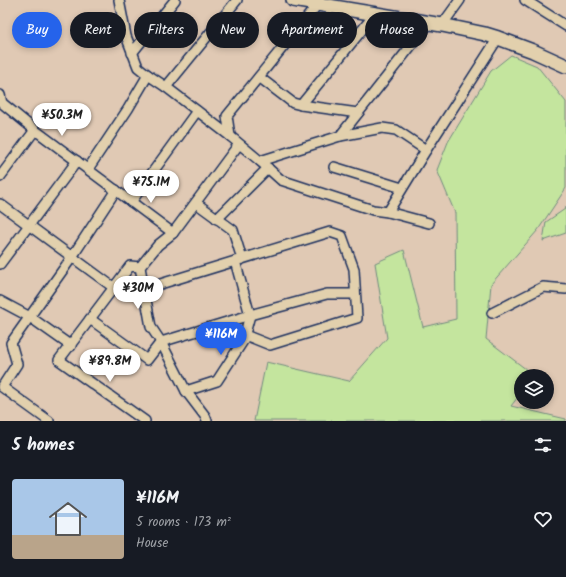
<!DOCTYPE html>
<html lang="en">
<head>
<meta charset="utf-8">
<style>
	:root { --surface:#171b24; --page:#20242c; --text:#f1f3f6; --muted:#9ea1a6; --line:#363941; --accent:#2563eb }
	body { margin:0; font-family:Kalam,sans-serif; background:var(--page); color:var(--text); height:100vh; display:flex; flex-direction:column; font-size:15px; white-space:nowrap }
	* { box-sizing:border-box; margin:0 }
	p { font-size:13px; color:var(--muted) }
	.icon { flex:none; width:22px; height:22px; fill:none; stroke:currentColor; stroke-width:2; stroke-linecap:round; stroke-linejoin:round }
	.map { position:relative; height:421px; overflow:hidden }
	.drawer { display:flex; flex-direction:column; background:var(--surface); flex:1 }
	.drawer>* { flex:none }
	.guide { position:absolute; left:12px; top:12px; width:542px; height:36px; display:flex; gap:8px }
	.fabs { position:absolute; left:514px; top:369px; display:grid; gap:8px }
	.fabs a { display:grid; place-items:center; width:40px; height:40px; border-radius:50%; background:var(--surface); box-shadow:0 2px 6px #0003; font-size:20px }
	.price { position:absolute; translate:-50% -34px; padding:0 9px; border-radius:14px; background:#fff; color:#222; font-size:13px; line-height:26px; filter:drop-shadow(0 1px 2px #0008) }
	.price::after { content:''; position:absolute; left:50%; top:24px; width:12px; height:9px; margin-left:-6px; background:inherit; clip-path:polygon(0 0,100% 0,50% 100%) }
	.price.selected { background:var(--accent); color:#fff }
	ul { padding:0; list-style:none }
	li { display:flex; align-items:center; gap:12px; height:100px; padding:0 12px }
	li+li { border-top:1px solid var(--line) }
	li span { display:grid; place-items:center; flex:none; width:112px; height:80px; border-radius:4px; color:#555 }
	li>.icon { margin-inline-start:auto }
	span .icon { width:48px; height:48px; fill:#fffc; stroke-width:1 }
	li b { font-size:17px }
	h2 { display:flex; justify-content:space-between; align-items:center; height:48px; padding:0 12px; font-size:17px }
	.chip { padding:0 14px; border-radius:18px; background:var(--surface); box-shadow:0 2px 6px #0003; font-size:14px; line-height:36px }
	.chip.selected { background:var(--accent); color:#fff }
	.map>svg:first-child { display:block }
	.green { fill:#c4e59e; stroke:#708a7e }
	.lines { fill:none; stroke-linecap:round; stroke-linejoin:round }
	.street-casing { stroke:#1b2f5e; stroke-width:12 }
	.secondary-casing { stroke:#1b2f5e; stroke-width:16 }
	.street { stroke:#e2d0ad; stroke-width:9 }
	.secondary { stroke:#e2d0ad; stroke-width:13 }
</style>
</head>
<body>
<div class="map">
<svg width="566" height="421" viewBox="0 0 566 421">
	<rect width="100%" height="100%" fill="#e0c9b4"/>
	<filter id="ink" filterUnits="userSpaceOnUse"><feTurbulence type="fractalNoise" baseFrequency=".025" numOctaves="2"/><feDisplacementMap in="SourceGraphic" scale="8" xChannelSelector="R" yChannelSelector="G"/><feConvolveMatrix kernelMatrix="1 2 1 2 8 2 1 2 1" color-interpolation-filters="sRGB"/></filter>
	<g filter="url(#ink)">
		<g class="green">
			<path d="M511,55l26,11 29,36v86l-28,42 -47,54 -5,55 49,37h-14v17l-10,13 55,13v2h-312l12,-59 83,19 38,-43 -12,-75 29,-13 19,77 33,-8 -1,-106 -18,-43 11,-28 43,-71z"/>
			<path d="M566,207v26l-23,8 3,-19 19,-13z"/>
		</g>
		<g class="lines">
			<g class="street-casing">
				<g id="street">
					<path d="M119,0l7,36 12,31 10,8 18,12 64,49 30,25 21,19 92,30 15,2 41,11"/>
					<path d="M525,0l41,26"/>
					<path d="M442,25l18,-25"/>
					<path d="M132,53l43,-53"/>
					<path d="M259,77l34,26 8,2 57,8"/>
					<path d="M166,87l71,-87"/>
					<path d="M0,95l2,8 33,27 138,103"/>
					<path d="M301,105l74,-91"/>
					<path d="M230,136l-3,-20 91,-112"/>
					<path d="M340,136l42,-8 14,2 30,20"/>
					<path d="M260,161l80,-25 89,-113"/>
					<path d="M334,167l68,21"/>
					<path d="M88,169l40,-60 20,-34"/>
					<path d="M0,177l35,-47"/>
					<path d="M131,202l66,-91"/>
					<path d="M196,203l37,27 9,29"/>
					<path d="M0,204l113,83"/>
					<path d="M388,212l38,-62 72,-112"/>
					<path d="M217,219l51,-51"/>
					<path d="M0,264l77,-103"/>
					<path d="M140,267l-10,-1 -71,94 86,61"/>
					<path d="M144,289l186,-57 12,4 12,33 3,49 -87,27 -25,-10"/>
					<path d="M0,301l30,16 41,29"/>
					<path d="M492,313l51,-26 23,2"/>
					<path d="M90,319l57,41 14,-18 89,-27 77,-21h28"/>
					<path d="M186,391l31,-10 26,-40 7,-26 -15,-54"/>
					<path d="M49,421l-47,-34 15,-23 -6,-21 61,-86 44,-67"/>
					<path d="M207,421l-2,-5 -19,-25 -25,-49 -10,-15 -11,-60 18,-22 15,-12 66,-89"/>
				</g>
			</g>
			<g class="secondary-casing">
				<path id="secondary" d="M293,0l149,25 43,9 13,4 35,13 33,15"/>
			</g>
			<use href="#street" class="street"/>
			<use href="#secondary" class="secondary"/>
		</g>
	</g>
</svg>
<div class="fabs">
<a><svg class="icon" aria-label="layers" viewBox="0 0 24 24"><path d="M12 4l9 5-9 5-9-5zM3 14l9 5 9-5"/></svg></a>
</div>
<b class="price" style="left:62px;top:137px">¥50.3M</b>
<b class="price" style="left:151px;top:204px">¥75.1M</b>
<b class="price" style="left:138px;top:310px">¥30M</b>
<b class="price selected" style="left:221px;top:356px">¥116M</b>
<b class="price" style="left:110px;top:383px">¥89.8M</b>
<div class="guide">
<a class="chip selected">Buy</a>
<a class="chip">Rent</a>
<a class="chip">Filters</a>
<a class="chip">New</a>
<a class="chip">Apartment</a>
<a class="chip">House</a>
</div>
</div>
<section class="drawer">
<h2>5 homes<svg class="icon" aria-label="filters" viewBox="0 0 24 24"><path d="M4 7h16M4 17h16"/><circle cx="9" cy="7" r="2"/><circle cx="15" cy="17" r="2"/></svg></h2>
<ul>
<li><span style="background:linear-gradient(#a9c7e8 70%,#b9a48a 0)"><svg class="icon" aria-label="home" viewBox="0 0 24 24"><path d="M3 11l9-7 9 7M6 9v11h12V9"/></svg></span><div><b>¥116M</b><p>5 rooms · 173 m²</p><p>House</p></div><svg class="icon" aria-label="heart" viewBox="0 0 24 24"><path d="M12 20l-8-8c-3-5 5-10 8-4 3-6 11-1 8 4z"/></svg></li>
</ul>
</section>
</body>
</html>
